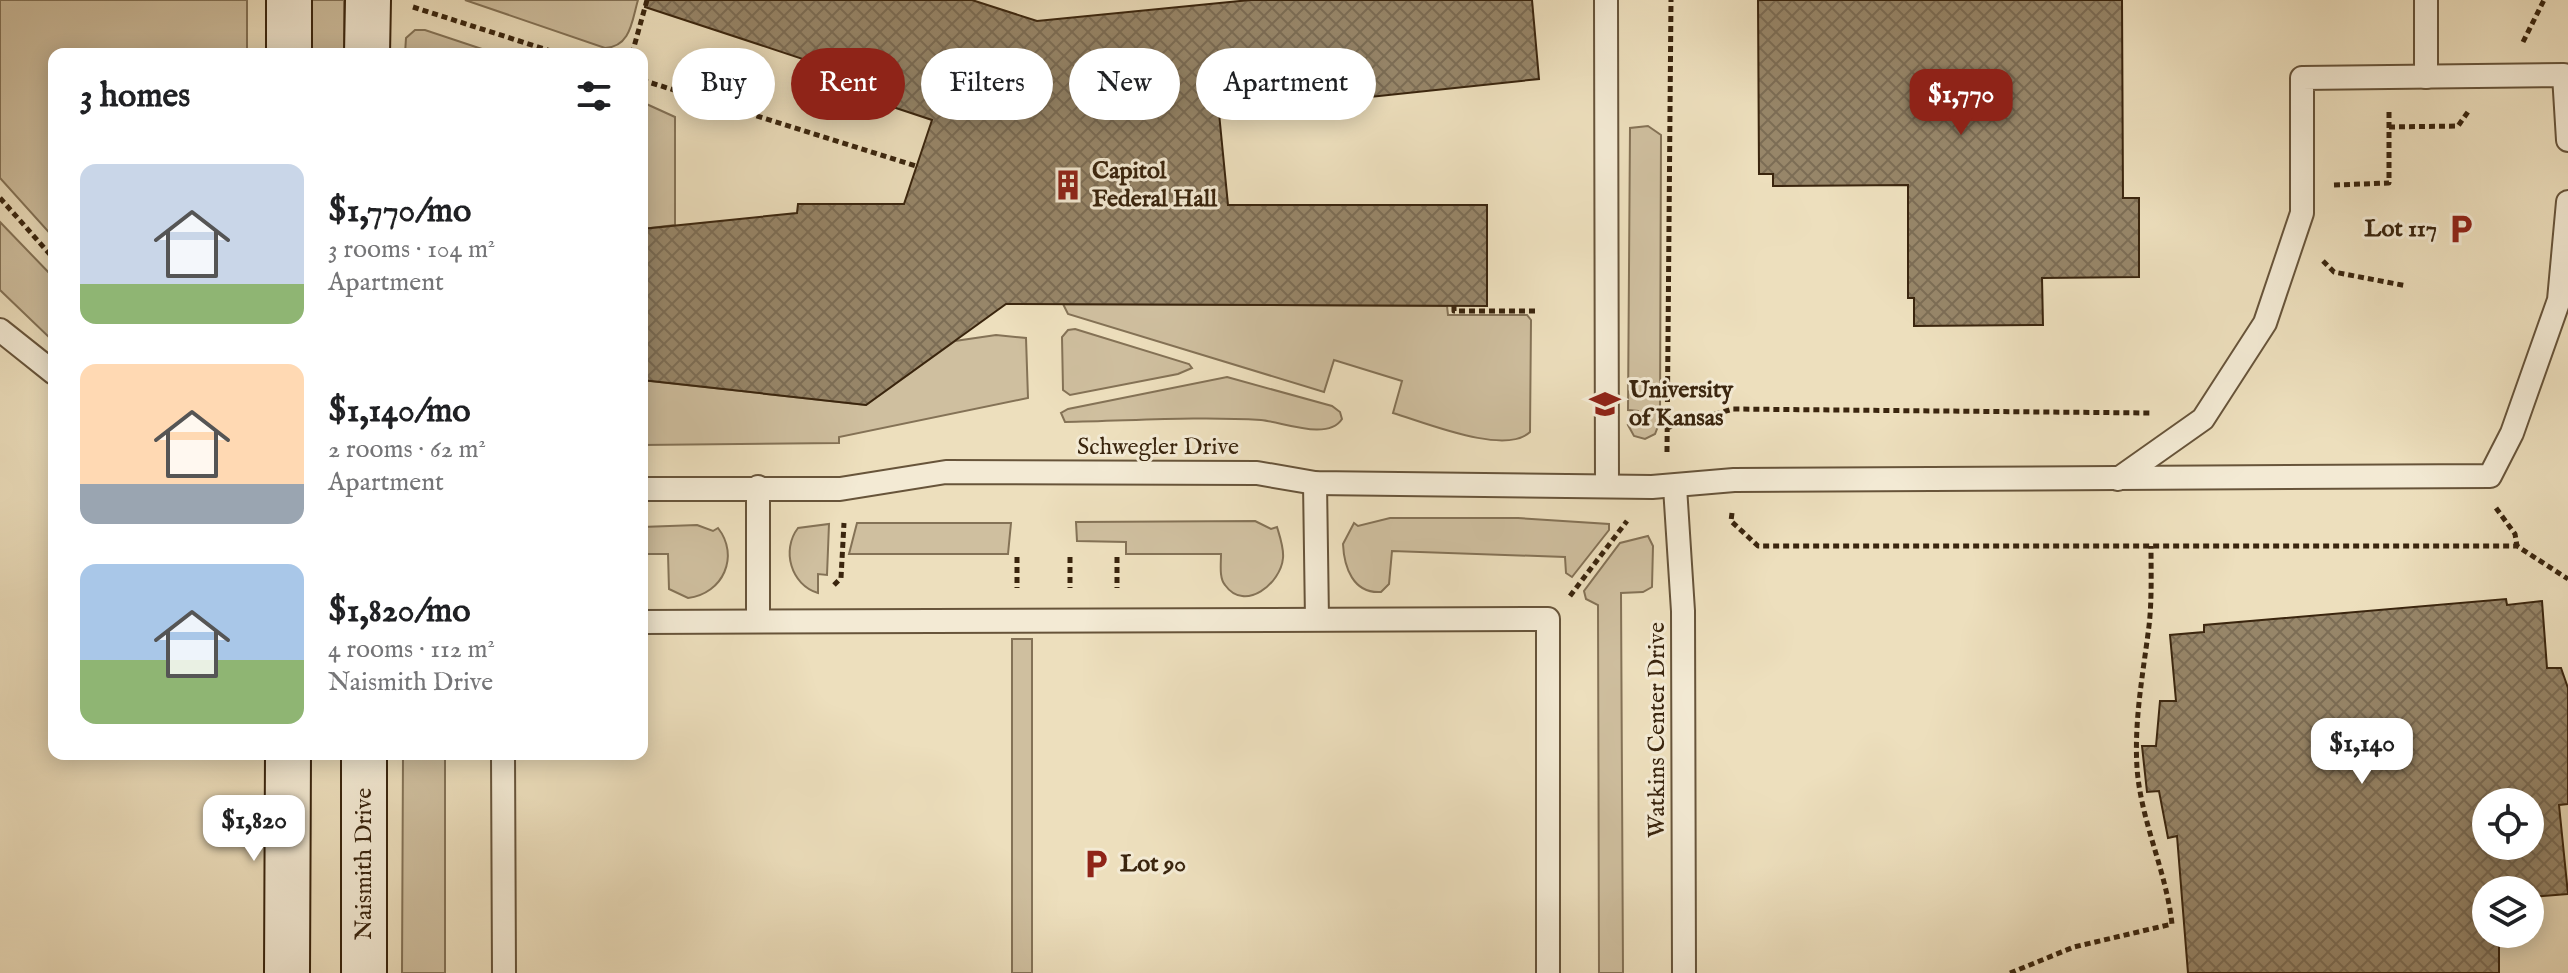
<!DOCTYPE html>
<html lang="en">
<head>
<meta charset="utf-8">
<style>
	:root { --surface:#fff; --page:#f2f2f2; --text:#202124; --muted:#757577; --accent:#8f2418 }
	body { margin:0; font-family:"IM FELL English",serif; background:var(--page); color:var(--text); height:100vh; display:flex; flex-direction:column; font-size:30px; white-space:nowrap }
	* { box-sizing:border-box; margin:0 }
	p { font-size:26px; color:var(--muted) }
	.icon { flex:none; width:44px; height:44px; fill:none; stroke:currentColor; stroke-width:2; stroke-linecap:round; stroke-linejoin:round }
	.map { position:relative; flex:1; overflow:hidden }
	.sheet { position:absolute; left:48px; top:48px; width:600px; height:712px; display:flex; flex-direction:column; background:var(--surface); border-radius:16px; box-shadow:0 4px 20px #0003 }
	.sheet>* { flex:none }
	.hud { position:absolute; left:672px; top:48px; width:760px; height:72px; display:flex; gap:16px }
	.tools { position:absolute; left:2472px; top:788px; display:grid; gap:16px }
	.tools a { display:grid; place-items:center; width:72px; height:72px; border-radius:50%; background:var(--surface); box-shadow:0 4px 20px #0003; font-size:40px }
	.price { position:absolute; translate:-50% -68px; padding:0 18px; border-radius:16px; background:#fff; color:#222; font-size:26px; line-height:52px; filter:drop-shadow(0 2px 4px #0008) }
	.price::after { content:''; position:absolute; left:50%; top:48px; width:24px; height:18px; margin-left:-12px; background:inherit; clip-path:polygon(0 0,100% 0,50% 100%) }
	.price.selected { background:var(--accent); color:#fff }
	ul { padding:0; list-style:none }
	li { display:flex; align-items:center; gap:24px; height:200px; padding:0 32px }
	li span { display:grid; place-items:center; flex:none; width:224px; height:160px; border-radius:16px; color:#555 }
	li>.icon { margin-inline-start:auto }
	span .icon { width:96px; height:96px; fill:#fffc; stroke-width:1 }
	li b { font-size:34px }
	h2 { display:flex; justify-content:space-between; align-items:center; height:96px; padding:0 32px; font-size:34px }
	.pill { padding:0 28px; border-radius:36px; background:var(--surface); box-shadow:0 4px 20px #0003; font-size:28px; line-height:72px }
	.pill.selected { background:var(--accent); color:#fff }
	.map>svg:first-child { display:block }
	.green { fill:#cfbf9f; stroke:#847256; stroke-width:2 }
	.building { fill:url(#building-cross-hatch); stroke:#3a250e; stroke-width:2; fill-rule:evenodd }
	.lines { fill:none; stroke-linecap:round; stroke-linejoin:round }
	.lane-casing { stroke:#67543a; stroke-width:26 }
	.secondary-casing { stroke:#3a250e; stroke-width:48 }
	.path { stroke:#3a250e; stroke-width:5; stroke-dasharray:6 4; stroke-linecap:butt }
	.lane { stroke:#f3ead4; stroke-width:22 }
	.secondary { stroke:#f3ead4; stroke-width:44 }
	.labels { text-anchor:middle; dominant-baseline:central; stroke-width:6; stroke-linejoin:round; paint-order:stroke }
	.poi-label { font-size:24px; font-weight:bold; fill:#3a250e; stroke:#f3ead4; text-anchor:start }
	.street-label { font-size:24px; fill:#3a250e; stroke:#f3ead4 }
</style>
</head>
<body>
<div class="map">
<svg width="2568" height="973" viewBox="0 0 2568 973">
	<defs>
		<pattern id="building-cross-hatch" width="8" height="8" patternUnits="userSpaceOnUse" patternTransform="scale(2)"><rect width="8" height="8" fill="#978669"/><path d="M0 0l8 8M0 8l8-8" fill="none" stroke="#7c6d55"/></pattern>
	</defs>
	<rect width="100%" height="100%" fill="#eddfbd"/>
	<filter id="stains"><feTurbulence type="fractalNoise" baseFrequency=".0025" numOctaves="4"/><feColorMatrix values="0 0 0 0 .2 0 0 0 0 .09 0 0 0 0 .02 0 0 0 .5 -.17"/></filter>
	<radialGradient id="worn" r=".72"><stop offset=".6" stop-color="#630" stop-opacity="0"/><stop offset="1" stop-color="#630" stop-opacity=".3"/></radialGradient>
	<g class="green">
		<path d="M0,0h247v54h-193v184l-54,-60z"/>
		<rect x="309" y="0" width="35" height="54"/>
		<path d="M465,0h173c-6,20 -7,47 -33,48z"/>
		<path d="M415,30h10l72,24h-92l1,-16z"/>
		<path d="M642,102l33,15v108l-33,4z"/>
		<path d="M1648,126l13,9 -1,286 -5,13 -10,5 -11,-3 -6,-11 10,-3v-11l-10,-1 2,-282z"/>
		<path d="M0,222l54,56v64l-54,-52z"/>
		<path d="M1063,304l384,2 1,9h79l4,5 -1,112c-25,24 -106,-10 -137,-19l9,-32 -68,-21 -10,32 -256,-78z"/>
		<path d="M1075,329l114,35 3,4 -14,6 -108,21 -7,-5 -1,-53 6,-7z"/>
		<path d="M996,335l30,3 2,60 -189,39v6l-197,2v-65l224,25 89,-64z"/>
		<path d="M1227,377l105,29 8,6 2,7c-14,22 -59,3 -81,1 -65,-4 -131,1 -196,2l-4,-9 7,-4z"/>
		<path d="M1390,518h128l91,6v6l-37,47 -6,-4 -1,-16 -173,-6 -3,33 -8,8c-28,2 -37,-25 -38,-48l11,-21 4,3z"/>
		<path d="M1255,521l16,8 6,-2c3,10 7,21 6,31 -2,25 -38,55 -58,27 -6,-7 -4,-21 -4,-31h-95v-12l-49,-1 -1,-19z"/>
		<path d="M857,523h154l-3,31h-159z"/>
		<path d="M829,524l-2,51 -9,-1v19c-27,-8 -37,-43 -20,-65z"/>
		<path d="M697,525l16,6 5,-3c22,28 5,66 -30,70l-19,-9 -1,-35h-26v-27z"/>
		<path d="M1648,536l5,10 -1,41 -9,5 -22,1 2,380h-24l-1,-368 -12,-6 -2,-8 36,-48z"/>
		<rect x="1012" y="639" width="20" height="334"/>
		<path d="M403,754h42v219h-43z"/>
	</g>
	<g class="building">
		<path d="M646,0h326l65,21 213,-21h282l7,79 -320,34 9,92h259v101l-481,-2 -140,101 -224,-25v-151l155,-16 1,-9h106l28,-84 -136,-45 7,-16 -158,-52z"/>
		<path d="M1758,0h364l1,198h16v79l-97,1 1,47 -129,1v-28h-6v-113l-135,1v-12h-14z"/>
		<path d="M2506,599l1,6 35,-4 5,67h14l7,20v116l-9,1 9,89 -38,3v-7h-44v44h13v39h-311l-11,-137 -9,2 -9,-47 -12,1 -5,-46h14l4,-45h16l-6,-66 34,-3v-7zM2486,802h44v44h-44z"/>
	</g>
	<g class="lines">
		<g class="lane-casing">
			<g id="lane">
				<path d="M1606,0l1,485"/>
				<path d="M2426,0v77"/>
				<path d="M0,330l54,43"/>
				<path d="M2118,479l85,-60 62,-96 37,-110v-135l262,-3 4,65"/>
				<path d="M1315,483l2,136"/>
				<path d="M758,487v133"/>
				<path d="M1675,487l8,124 1,362"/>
				<path d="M642,489h198l106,-17 311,1 58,10 337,4 82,-7 756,-4 22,-43 47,-133 9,-98"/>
				<path d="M642,622l906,-3v354"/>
				<path d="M503,754l1,219"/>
			</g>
		</g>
		<g class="secondary-casing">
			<g id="secondary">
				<path d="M289,0v54"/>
				<path d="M367,54l1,-54"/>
				<path d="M287,973l1,-219"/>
				<path d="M364,973v-219"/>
			</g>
		</g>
		<g class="path">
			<path d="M413,7l147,47"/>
			<path d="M2523,42l21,-42"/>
			<path d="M632,54l15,-54"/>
			<path d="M642,80l274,86"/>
			<path d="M2389,127l69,-1 12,-17"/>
			<path d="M2334,185l55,-2v-71"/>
			<path d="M0,198l54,61"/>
			<path d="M2323,261l11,11 73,14"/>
			<path d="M1454,306v5h82"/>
			<path d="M1666,428l67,-19 417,4"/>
			<path d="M1667,452l4,-452"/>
			<path d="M2496,508l19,26 2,12"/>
			<path d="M1732,513l-1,8 27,25h759l51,33"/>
			<path d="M1017,557v31"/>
			<path d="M1070,557v31"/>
			<path d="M1117,557v31"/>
			<path d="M834,585l7,-7 3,-55"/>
			<path d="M1570,596l57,-75"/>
			<path d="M2010,973l64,-26 98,-23c-6,-54 -31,-102 -35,-156 -3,-48 6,-94 12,-142 3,-26 2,-53 2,-80"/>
		</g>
		<use href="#lane" class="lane"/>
		<use href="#secondary" class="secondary"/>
	</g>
	<defs>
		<g id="building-bare" transform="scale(2.4)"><path d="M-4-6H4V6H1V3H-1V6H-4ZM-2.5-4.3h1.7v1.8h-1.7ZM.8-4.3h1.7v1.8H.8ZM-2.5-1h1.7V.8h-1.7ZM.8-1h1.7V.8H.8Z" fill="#8f2418" stroke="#f3ead4" stroke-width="2.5" paint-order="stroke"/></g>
		<g id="parking-bare" transform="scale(2.4)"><path d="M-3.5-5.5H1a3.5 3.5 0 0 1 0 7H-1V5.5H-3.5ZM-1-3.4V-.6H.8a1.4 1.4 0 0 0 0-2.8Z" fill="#8f2418" stroke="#f3ead4" stroke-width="2.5" paint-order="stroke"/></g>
		<g id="university-bare" transform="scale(2.4)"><path d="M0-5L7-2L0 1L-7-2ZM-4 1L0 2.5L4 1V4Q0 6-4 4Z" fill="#8f2418" stroke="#f3ead4" stroke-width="2.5" paint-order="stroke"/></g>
	</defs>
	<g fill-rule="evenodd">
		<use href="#building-bare" x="1068" y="185"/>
		<use href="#parking-bare" x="2461" y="229"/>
		<use href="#university-bare" x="1605" y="404"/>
		<use href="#parking-bare" x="1096" y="864"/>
	</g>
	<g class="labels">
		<g class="poi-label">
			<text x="1092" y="171">Capitol<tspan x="1092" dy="28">Federal Hall</tspan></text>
			<text x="2437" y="229" text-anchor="end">Lot 117</text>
			<text x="1629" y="390">University<tspan x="1629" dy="28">of Kansas</tspan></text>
			<text x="1120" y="864">Lot 90</text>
		</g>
		<g class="street-label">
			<text x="1158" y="447">Schwegler Drive</text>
			<text transform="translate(1657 730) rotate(-90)">Watkins Center Drive</text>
			<text transform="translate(364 864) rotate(-90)">Naismith Drive</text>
		</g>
	</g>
	<rect width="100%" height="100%" filter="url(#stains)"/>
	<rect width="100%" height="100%" fill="url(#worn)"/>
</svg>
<div class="tools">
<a><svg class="icon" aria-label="locate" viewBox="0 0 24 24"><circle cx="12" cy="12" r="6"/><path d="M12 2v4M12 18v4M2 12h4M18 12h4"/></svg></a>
<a><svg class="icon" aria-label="layers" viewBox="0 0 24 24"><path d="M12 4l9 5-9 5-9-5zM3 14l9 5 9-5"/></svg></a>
</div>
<b class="price selected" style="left:1961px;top:137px">$1,770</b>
<b class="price" style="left:2362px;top:786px">$1,140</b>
<b class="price" style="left:254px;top:863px">$1,820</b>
<div class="hud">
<a class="pill">Buy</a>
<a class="pill selected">Rent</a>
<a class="pill">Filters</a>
<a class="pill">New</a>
<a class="pill">Apartment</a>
</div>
<section class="sheet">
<h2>3 homes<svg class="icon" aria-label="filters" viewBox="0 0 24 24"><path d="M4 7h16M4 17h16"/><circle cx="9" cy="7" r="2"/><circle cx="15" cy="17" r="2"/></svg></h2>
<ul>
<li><span style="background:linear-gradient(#c9d6e8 75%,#8fb573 0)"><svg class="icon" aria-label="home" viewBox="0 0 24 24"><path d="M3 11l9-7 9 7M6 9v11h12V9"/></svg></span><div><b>$1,770/mo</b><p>3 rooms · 104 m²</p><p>Apartment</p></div></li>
<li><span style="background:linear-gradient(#ffd9b3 75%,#9aa5b1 0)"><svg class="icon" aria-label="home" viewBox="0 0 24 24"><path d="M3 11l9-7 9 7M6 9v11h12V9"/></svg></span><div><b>$1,140/mo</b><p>2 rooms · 62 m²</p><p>Apartment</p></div></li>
<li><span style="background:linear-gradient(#a9c7e8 60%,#8fb573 0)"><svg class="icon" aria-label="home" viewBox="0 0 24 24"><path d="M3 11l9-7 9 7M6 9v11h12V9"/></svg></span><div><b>$1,820/mo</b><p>4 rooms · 112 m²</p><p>Naismith Drive</p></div></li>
</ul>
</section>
</div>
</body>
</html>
